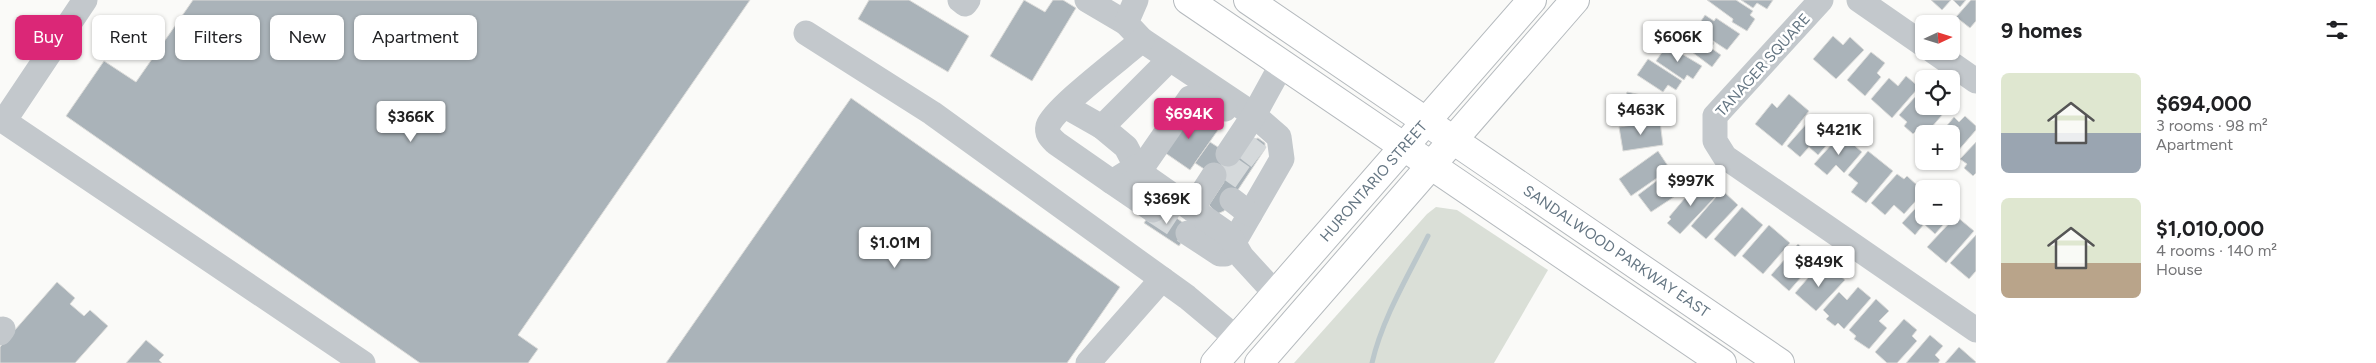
<!DOCTYPE html>
<html lang="en">
<head>
<meta charset="utf-8">
<style>
	:root { --surface:#fff; --page:#f6f6f6; --text:#202124; --muted:#757577; --accent:#db2777 }
	body { margin:0; font-family:Figtree,sans-serif; background:var(--page); color:var(--text); height:100vh; display:flex; flex-direction:column; font-size:19px; white-space:nowrap }
	* { box-sizing:border-box; margin:0 }
	p { font-size:16px; color:var(--muted) }
	.icon { flex:none; width:28px; height:28px; fill:none; stroke:currentColor; stroke-width:2; stroke-linecap:round; stroke-linejoin:round }
	.map { position:relative; flex:1; overflow:hidden }
	.details { display:flex; flex-direction:column; background:var(--surface); width:400px }
	.details>* { flex:none }
	.top-card { position:absolute; left:15px; top:15px; width:475px; height:45px; display:flex; gap:10px }
	.needle { width:32px; rotate:86deg }
	.tools { position:absolute; left:1915px; top:15px; display:grid; gap:10px }
	.tools a { display:grid; place-items:center; width:45px; height:45px; border-radius:8px; background:var(--surface); box-shadow:0 1px 4px #0004; font-size:25px }
	.price { position:absolute; translate:-50% -42px; padding:0 11px; border-radius:5px; background:#fff; color:#222; font-size:16px; line-height:32px; filter:drop-shadow(0 1px 2px #0008) }
	.price::after { content:''; position:absolute; left:50%; top:30px; width:15px; height:11px; margin-left:-8px; background:inherit; clip-path:polygon(0 0,100% 0,50% 100%) }
	.price.selected { background:var(--accent); color:#fff }
	ul { padding:0; list-style:none }
	li { display:flex; align-items:center; gap:15px; height:125px; padding:0 25px }
	li span { display:grid; place-items:center; flex:none; width:140px; height:100px; border-radius:8px; color:#555 }
	li>.icon { margin-inline-start:auto }
	span .icon { width:60px; height:60px; fill:#fffc; stroke-width:1 }
	li b { font-size:21px }
	h2 { display:flex; justify-content:space-between; align-items:center; height:60px; padding:0 25px; font-size:21px }
	.pill { padding:0 18px; border-radius:8px; background:var(--surface); box-shadow:0 1px 4px #0004; font-size:18px; line-height:45px }
	.pill.selected { background:var(--accent); color:#fff }
	main { display:flex; flex:1; min-height:0 }
	.map>svg:first-child { display:block }
	.green { fill:#dadfd7 }
	.lines { fill:none; stroke-linecap:round; stroke-linejoin:round }
	.stream { stroke:#bbc7cb; stroke-width:5 }
	.building { fill:#aab3b9; stroke:#dcdcda }
	.minor-tunnel { stroke:#d5d9db; stroke-width:25; stroke-dasharray:25 12; stroke-linecap:butt }
	.major-casing { stroke:#b5babe; stroke-width:30 }
	.minor { stroke:#c3c8cc; stroke-width:25 }
	.major { stroke:#fff; stroke-width:28 }
	.labels { text-anchor:middle; dominant-baseline:central; stroke-width:5; stroke-linejoin:round; paint-order:stroke }
	.street-label { font-size:15px; fill:#657683; stroke:#fff }
</style>
</head>
<body>
<main>
<div class="map">
<svg width="1976" height="363" viewBox="0 0 1976 363">
	<rect width="100%" height="100%" fill="#fafaf8"/>
	<path class="green" d="M1436,207l21,3 91,60 -54,93h-200l133,-149z"/>
	<g class="lines">
		<path class="stream" d="M1372,363c10,-44 36,-87 56,-127"/>
	</g>
	<g class="building">
		<path d="M193,0h557l-232,335 20,14 -10,14h-108l-354,-247 38,-55 32,21z"/>
		<path d="M869,0h40l60,36 -21,36 -90,-53z"/>
		<path d="M1024,0l21,12 8,-12h10l13,8 -44,73 -42,-25z"/>
		<path d="M1707,0h29l17,11 -3,4 5,4 -8,12 -15,-9 1,-3z"/>
		<path d="M1741,0h32l-6,9 -10,-6 -4,5z"/>
		<path d="M1931,0h20l-9,10z"/>
		<path d="M1953,0h13l-6,7z"/>
		<path d="M1971,0h5v21l-6,7 -14,-11z"/>
		<path d="M1705,15l9,6 2,-3 24,16 -13,16 -23,-15 2,-2 -9,-6z"/>
		<path d="M1691,27l23,16 -3,5 10,7 -9,12 -32,-24z"/>
		<path d="M1833,36l10,9 7,-8 14,13 -28,29 -23,-20z"/>
		<path d="M1667,45l35,21 -9,13 -6,-4 -3,5 -28,-19z"/>
		<path d="M1871,52l14,11 -8,10 4,4 -16,19 -18,-16z"/>
		<path d="M1648,59l34,22 -6,9 -8,-5 -5,7 -26,-17z"/>
		<path d="M1906,76l13,11 -27,31 -21,-19 18,-21 9,8z"/>
		<path d="M1627,92l47,10 -5,21 -46,-11z"/>
		<path d="M1789,94l20,17 -27,35 -27,-22 17,-21 5,5z"/>
		<path d="M1915,97l9,7 1,5 2,-3 22,1 -25,29 -7,-6 -4,4 -9,-8 3,-4 -8,-7z"/>
		<path d="M851,98l269,189 -53,76h-401z"/>
		<path d="M1188,110l30,20 -28,40 -29,-20z"/>
		<path d="M1815,114l22,19 -19,22 -9,-8 -9,10 -13,-11z"/>
		<path d="M1965,116l11,10v4l-25,29v-25h-11l14,-17 5,5z"/>
		<path d="M1660,121l3,24 -40,6 -4,-24z"/>
		<path d="M1841,134l21,18 -18,21 -8,-8 -9,10 -13,-11z"/>
		<path d="M1258,138l7,5v6l-41,62 -7,3 -8,-9 15,-23 -29,-19 15,-21 28,18 13,-20z"/>
		<path d="M1976,142v31l-3,3 -9,-8 3,-4 -7,-5z"/>
		<path d="M1658,151l12,18 -39,27 -12,-17z"/>
		<path d="M1868,151l25,20 -27,32 -15,-11 7,-9 -10,-8z"/>
		<path d="M1675,167l14,20 -38,25 -13,-17z"/>
		<path d="M1897,174l7,5 3,-3 11,10 -3,3 6,6 -17,19 -10,-9 -9,10 -14,-12z"/>
		<path d="M1700,180l17,15 -37,39 -13,-11 4,-4 -2,-2z"/>
		<path d="M1722,190l16,15 -32,34 -15,-13z"/>
		<path d="M1924,199v17h27l-16,18 -11,-10 -9,11 -13,-12z"/>
		<path d="M1156,204l35,24 -12,18 -35,-23z"/>
		<path d="M1742,207l21,18 -28,32 -21,-18z"/>
		<path d="M1956,216l18,15 -28,32 -19,-16z"/>
		<path d="M1769,225l21,18 -27,31 -21,-18z"/>
		<path d="M1976,235v36l-7,8 -19,-16z"/>
		<path d="M1798,244l18,16 -27,31 -18,-16z"/>
		<path d="M1831,268l14,12 -29,31 -21,-18 19,-22 8,7z"/>
		<path d="M57,282l18,16 -5,6 14,12 6,-6 18,16 -33,37h-75v-16z"/>
		<path d="M1858,287l13,11 -27,31 -6,-6 -3,3 -9,-7 3,-3 -6,-6 16,-18 8,8z"/>
		<path d="M1876,299l13,12 -10,10 8,7 -18,21 -15,-10 2,-3 -7,-6z"/>
		<path d="M1904,319l13,11 -5,6 5,5 -20,22h-10l-12,-11z"/>
		<path d="M1930,335l13,11 -8,9 5,5 -2,3h-32z"/>
		<path d="M146,340l18,15 -5,5 3,3h-36z"/>
		<path d="M1959,347l17,15 -1,1h-30z"/>
	</g>
	<g class="lines">
		<g class="minor-tunnel">
			<path d="M1246,147l13,10"/>
			<path d="M1222,163l23,16"/>
			<path d="M1153,210l35,23"/>
		</g>
		<g class="major-casing">
			<g id="major">
				<path d="M1188,0l534,363"/>
				<path id="s1" d="M1248,0l532,363"/>
				<path id="s2" d="M1215,363l317,-363"/>
				<path d="M1259,363l316,-363"/>
			</g>
		</g>
		<g class="minor">
			<path d="M85,0l-81,121 359,242"/>
			<path d="M960,0l5,4 3,-4"/>
			<path d="M1087,0l39,23"/>
			<path d="M1136,0l-10,23 16,17 112,75 25,22 3,22 -48,83 -9,12h-5l-32,-21"/>
			<path d="M1821,0l-106,116v25l10,16 251,173"/>
			<path d="M1859,0l65,45"/>
			<path d="M806,33l126,80 255,184 49,41"/>
			<path d="M1933,51l43,30"/>
			<path d="M1169,60l-67,67 24,20 13,25 90,63 13,22 33,36"/>
			<path d="M1065,106l37,21"/>
			<path d="M1228,154l26,-39 28,-51"/>
			<path d="M1136,167l-24,15 -56,-39c-5,-5 -10,-9 -8,-17 5,-17 76,-70 94,-86"/>
			<path d="M1139,172l51,-74 10,-2 25,13"/>
			<path d="M1112,182l41,28"/>
			<path d="M1232,200l18,14"/>
			<path d="M1192,209l22,-34"/>
			<path d="M0,333l3,-4"/>
			<path d="M1088,363l74,-84"/>
		</g>
		<use href="#major" class="major"/>
	</g>
	<g class="labels">
		<g class="street-label">
			<text transform="translate(1763 65) rotate(-48)">TANAGER SQUARE</text>
			<text stroke="none"><textPath href="#s2" startOffset="241">HURONTARIO STREET</textPath></text>
			<text stroke="none"><textPath href="#s1" startOffset="446">SANDALWOOD PARKWAY EAST</textPath></text>
		</g>
	</g>
</svg>
<div class="tools">
<a><svg class="needle" viewBox="-14 -14 28 28"><path d="M0-13l5 13h-10z" fill="#e53935"/><path d="M0 13l5-13h-10z" fill="#757577"/></svg></a>
<a><svg class="icon" aria-label="locate" viewBox="0 0 24 24"><circle cx="12" cy="12" r="6"/><path d="M12 2v4M12 18v4M2 12h4M18 12h4"/></svg></a>
<a>+</a>
<a>−</a>
</div>
<b class="price" style="left:1678px;top:63px">$606K</b>
<b class="price" style="left:1641px;top:136px">$463K</b>
<b class="price selected" style="left:1189px;top:140px">$694K</b>
<b class="price" style="left:411px;top:143px">$366K</b>
<b class="price" style="left:1839px;top:156px">$421K</b>
<b class="price" style="left:1691px;top:207px">$997K</b>
<b class="price" style="left:1167px;top:225px">$369K</b>
<b class="price" style="left:895px;top:269px">$1.01M</b>
<b class="price" style="left:1819px;top:288px">$849K</b>
<div class="top-card">
<a class="pill selected">Buy</a>
<a class="pill">Rent</a>
<a class="pill">Filters</a>
<a class="pill">New</a>
<a class="pill">Apartment</a>
</div>
</div>
<section class="details">
<h2>9 homes<svg class="icon" aria-label="filters" viewBox="0 0 24 24"><path d="M4 7h16M4 17h16"/><circle cx="9" cy="7" r="2"/><circle cx="15" cy="17" r="2"/></svg></h2>
<ul>
<li><span style="background:linear-gradient(#dfe7d0 60%,#9aa5b1 0)"><svg class="icon" aria-label="home" viewBox="0 0 24 24"><path d="M3 11l9-7 9 7M6 9v11h12V9"/></svg></span><div><b>$694,000</b><p>3 rooms · 98 m²</p><p>Apartment</p></div></li>
<li><span style="background:linear-gradient(#dfe7d0 65%,#b9a48a 0)"><svg class="icon" aria-label="home" viewBox="0 0 24 24"><path d="M3 11l9-7 9 7M6 9v11h12V9"/></svg></span><div><b>$1,010,000</b><p>4 rooms · 140 m²</p><p>House</p></div></li>
</ul>
</section>
</main>
</body>
</html>
